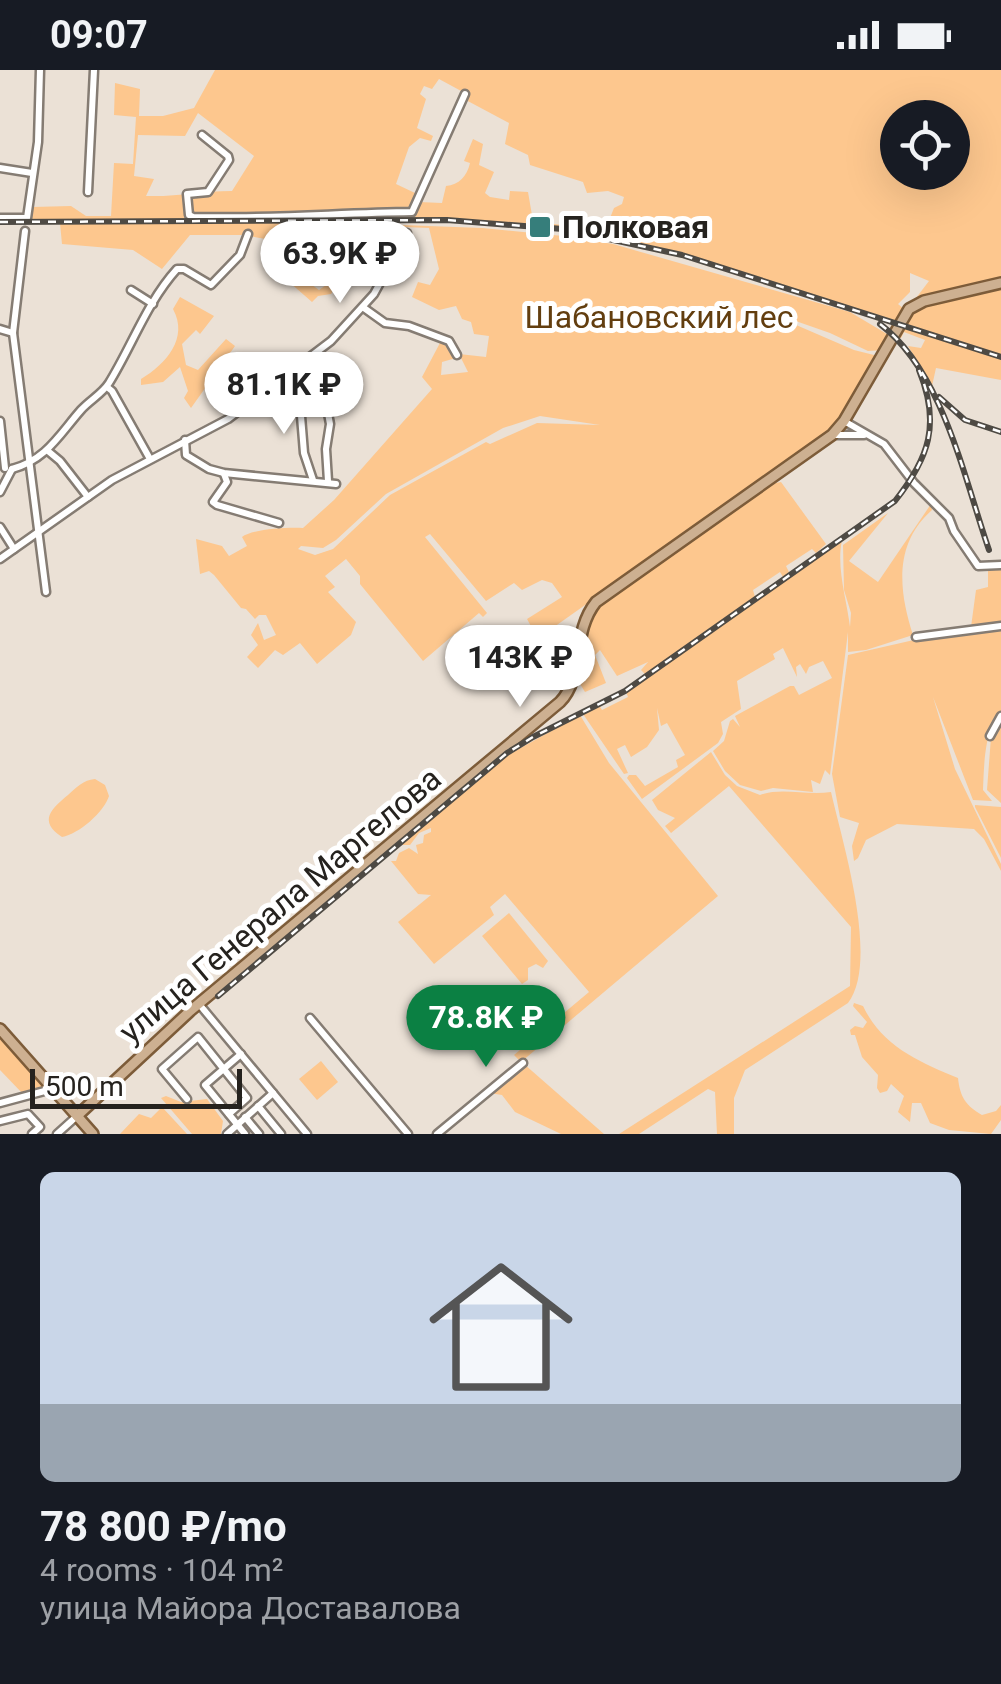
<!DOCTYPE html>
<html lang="en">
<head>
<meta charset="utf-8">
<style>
	:root { --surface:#171b24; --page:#20242c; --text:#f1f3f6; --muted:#9ea1a6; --line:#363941; --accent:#0b8043 }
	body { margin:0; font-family:Roboto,sans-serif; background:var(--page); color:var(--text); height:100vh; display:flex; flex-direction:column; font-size:38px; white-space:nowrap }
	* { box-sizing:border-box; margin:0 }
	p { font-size:32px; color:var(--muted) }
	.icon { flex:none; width:55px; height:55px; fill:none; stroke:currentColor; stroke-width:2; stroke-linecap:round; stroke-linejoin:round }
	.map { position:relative; height:1064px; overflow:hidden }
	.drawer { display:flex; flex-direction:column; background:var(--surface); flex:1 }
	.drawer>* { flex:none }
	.tools { position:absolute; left:880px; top:30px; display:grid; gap:20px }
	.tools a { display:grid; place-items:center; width:90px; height:90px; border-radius:50%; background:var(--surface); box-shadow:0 10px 40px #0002; font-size:50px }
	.scale { position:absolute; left:30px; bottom:25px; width:212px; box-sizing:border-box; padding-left:10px; border:5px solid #25221e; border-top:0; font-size:28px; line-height:35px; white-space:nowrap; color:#25221e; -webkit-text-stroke:8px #fff; paint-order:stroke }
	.price { position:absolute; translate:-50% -85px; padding:0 22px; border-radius:35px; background:#fff; color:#222; font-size:32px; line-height:65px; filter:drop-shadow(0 2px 5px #0008) }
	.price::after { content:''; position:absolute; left:50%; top:60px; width:30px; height:22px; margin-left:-15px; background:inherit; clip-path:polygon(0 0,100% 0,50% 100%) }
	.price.on { background:var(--accent); color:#fff }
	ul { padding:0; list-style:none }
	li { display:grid; align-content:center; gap:20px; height:530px; padding:0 40px }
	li+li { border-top:2px solid var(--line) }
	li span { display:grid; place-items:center; height:310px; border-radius:15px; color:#555 }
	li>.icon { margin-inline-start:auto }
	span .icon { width:180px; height:180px; fill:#fffc; stroke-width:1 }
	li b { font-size:42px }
	.status { display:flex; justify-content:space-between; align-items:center; height:70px; padding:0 50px; background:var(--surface); direction:ltr }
	.status svg { height:28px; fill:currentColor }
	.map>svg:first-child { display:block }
	.green { fill:#fdc78e; fill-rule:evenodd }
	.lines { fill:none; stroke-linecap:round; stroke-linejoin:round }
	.minor-casing { stroke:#857c73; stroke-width:11 }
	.major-casing { stroke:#7d5c39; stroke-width:14 }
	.minor { stroke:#fff; stroke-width:6 }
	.major { stroke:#cdb091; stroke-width:9 }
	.rail-casing { stroke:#4e4a44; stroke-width:6 }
	.rail { stroke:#fff; stroke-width:2.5; stroke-dasharray:8; stroke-linecap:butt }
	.poi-dot { fill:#367e7b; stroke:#fff; stroke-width:4 }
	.labels { text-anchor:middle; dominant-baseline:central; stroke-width:10; stroke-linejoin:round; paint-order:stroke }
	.poi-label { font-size:32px; font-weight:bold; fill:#25221e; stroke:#fff; text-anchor:start }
	.park-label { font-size:32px; fill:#633e0f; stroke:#fff }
	.street-label { font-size:32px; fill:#25221e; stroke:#fff }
</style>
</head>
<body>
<div class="status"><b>09:07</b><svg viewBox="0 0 49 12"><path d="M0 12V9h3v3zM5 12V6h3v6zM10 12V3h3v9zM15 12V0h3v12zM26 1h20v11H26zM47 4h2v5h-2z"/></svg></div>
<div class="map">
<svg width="1001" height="1064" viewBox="0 0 1001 1064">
	<rect width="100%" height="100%" fill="#ebe1d6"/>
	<g class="green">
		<path d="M215,0h786v286l-99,-32 4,-10 31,-20 -24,8 16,-21 -19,-8v19l-12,12 6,5 -6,13 -214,-68 -87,-21 -70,-9 -81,-6 -446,2 25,-3 7,-10 39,-1 15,10h25l3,-53 19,1 3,-47 -22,-2 1,-32 25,6 -1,27h24l31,-8zM439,9l24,13 1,7 45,24 -4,21 23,11 2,10 53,17 4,11 21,-2 16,6 -2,7 -8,4 -6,15 -18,1v5l-57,-8 -5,-29 -18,-1 -1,9 -19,-3 -5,-4 9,-21 -15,-7 4,-21 -10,-5 -9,22 6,2c-3,13 -11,22 -24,23l-4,17 -23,-1 -4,-9 -19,-9 13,-37 11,-9 11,3 2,-5 -16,-8 9,-29 -6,-5 4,-8 8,3zM198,43l56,43 -22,35c-32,0 -54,6 -86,5l8,-17 -20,-3 4,-41 47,1zM898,48h54v54h-54z"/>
		<path d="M60,153h288l134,5 81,8 50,8 237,68 42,25 -7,13 -17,1 -38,-18 -80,-28 104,45 24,6 -37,61 -14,17 -273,193 -34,15 -4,-4 16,-10 -5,-9 35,-22 -10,-14 -10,-3 -20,10 -8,-7 -28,18 -56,-67 -5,3 62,76 -4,4 -4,-4 -56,48 -63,-77v-8l-14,-17 -21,17 10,11 -7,5 28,30 -5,13 -34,29 -17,-21 -17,12 -8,-5 -17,18 -11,-11 11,-12 -7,-10 7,-12 6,17 12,-5 -10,-20h-7l-4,4 -9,-10 -5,-1 -27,-33 -5,-4 -9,3 -4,-35 26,7 7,10 18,-10 -5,-9c10,-8 46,-10 61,-9l31,-28 98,-111 -10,-12 19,-36 8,2 7,15 -14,4 -1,13 27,-3 -9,-18 27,3 3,-21 -15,-2 -3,-12 -9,-3 -6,-13 -17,4 -27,-13 6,-15 12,3 9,-16 -10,-41 -49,-2 -5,12h-12l-20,37 -2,-7 -32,-10 -13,15 23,17 7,-5 9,3 -4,6 -13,2 -6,6 -39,-34 22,-24 -52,-9h-53l-28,34 -29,-19 -71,-6zM540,346l60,9 -63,-2 -47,21 -4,-2 -96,53 -57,54 -18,6 -17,-6 3,-3 22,2 13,-8 50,-46 117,-66z"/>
		<path d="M180,227l34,19 -14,18 -4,-4 -14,14 4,21 12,5 28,-31 9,7 -44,62 -7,-10 4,-7 -8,-24 -17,15 -22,3v-6c25,-15 48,-41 32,-70z"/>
		<path d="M901,256l100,33v21l-65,-12 -4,18 -24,-40 13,2 4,-8 -21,-8 -3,6 -4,-2z"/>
		<path d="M781,412l45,62 -10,9 -4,-4 -26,17 3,6 -6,5 -3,-5 -27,18 2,7 -109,78 -5,-5 7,-8 -31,14 -17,-26 -5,5 11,28 -21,9 -8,-13 3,-36 18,-40 172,-119z"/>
		<path d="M931,434l1,6c-39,34 -33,82 -19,125l-47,15 -18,2v-20l-18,143 -5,-5 -5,14 -9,-4 2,12 -40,-4 -12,3 -21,-6 -15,-14 -12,-20 11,-10 6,-20 3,-2 7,8 -5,-11 55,-30h4l5,9 33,-17 -9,-17 -14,6 -3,7 -6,-10 -4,3 1,10 -14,-29 -10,6 2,5 -38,22 4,28 -20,13 2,12 -5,9 -76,56 -15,-21 2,-3h7l9,11 33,-19 -2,-7 9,-5 -18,-32 -6,3 -4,-18 2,22 -12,17 -16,10 -6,-12 -8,4 11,24 -4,1 -41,-60 16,-9 3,5 26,-13 -2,-5 3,-3 213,-149c-6,28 5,60 8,87l1,-14 -7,-23 -1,-45 45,-32 -39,48 29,21z"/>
		<path d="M1001,493v240l-14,-13 4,-53 5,-13 -3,-1c-9,21 -9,45 -10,67l9,11 -19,-1 -40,-103 22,72 46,95v7l-17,-32 -10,-10 -77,-5 -31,16 -8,18 -4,3 -2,-15 7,-23 -19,-6 -8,-43 16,-119 123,-28 5,-37 12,-3v-23z"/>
		<path d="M580,645l29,48 109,133 -197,166 -7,-7 75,-63 -84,-98 -15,13 4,8 -60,49 -36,-42 33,-27 -13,-1 -27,-33h5l3,-8 10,-5 9,6 -2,-9 7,-2 1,-8 7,-3v-4l-12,5 -9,12h-9l107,-90z"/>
		<path d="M711,682l14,23 12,11 23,9c22,-8 47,1 71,-3 11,49 49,169 17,211l-103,67 -11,28v36h-17l-2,-42 -7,-3 -69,45h-20l231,-148 1,-59 -122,-141 -58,47 -6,-7 10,-8 -17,-8 -6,-10z"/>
		<path d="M95,709l10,6 4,11c-5,16 -30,38 -47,41 -24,-16 -11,-28 6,-42 9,-8 15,-15 27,-16z"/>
		<path d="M975,735l26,2v51l-26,-51z"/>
		<path d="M509,843l39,48 -5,7 -7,-4 -8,4v12l-6,4 -40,-48z"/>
		<path d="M854,933l9,3c19,40 56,56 95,72 2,19 8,28 24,37l14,-4 5,-6v15l-10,14 -42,-4 -19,-7 -9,-20h-9l-2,19 -12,-10 6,-16 -13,-12 -4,7 -7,2 -3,-5 1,-13 -16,-18 -7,-22h-4l-1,-5 5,-4 8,2 4,-6 -14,-16z"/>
		<path d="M0,969l41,45 2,4 -19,7 -24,-25z"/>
		<path d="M321,991l17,21 -21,18 -18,-21z"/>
		<path d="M524,994l80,70h-43l-46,-22 -13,-17 -13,-2z"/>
		<path d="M166,1026l15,6 26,-3 16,22 -2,13h-29l-31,-36z"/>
		<path d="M162,1037l25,27h-67l19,-20 12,4z"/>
	</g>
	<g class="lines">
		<g class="minor-casing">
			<g id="minor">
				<path d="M202,65l26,21 1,4 -21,32 -21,2 2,21 4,2c74,2 146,-4 219,-5l53,-118"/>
				<path d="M0,98l32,5"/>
				<path d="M88,122l6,-122"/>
				<path d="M0,148h27l11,-76 2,-72"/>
				<path d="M25,161l-12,102 33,259"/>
				<path d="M131,220l22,14"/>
				<path d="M364,238l21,15 24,3 40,15 8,14"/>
				<path d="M0,259l13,4"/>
				<path d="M311,287l14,9 7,14 -6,23 4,21 -4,25 2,32"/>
				<path d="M277,313l24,33 3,37 9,27"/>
				<path d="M107,317l5,4 38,68"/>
				<path d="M0,351l5,47"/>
				<path d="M844,351l40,23 30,39 35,35 5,13 24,35 23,-1"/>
				<path d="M832,365h32"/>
				<path d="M185,370l1,15 23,14 15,4 112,11"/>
				<path d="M48,381l12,10 28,36"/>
				<path d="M12,399c34,-9 47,-34 69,-59 9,-10 21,-16 28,-27 23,-37 38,-81 68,-114h7l27,16 29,-30 8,-21"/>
				<path d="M224,404l3,8 -14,20 4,3 62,18"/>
				<path d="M0,422l12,-23"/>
				<path d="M0,457l14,22"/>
				<path d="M0,489l112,-79 116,-61 103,-78 43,-47 33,-61"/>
				<path d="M916,567l85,-11"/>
				<path d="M990,666l11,-20"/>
				<path d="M199,934l108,130"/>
				<path d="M310,948l98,116"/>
				<path d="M241,984l-36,31 40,49"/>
				<path d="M187,1029l-25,-30 36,-32 49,61 -18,16"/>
				<path d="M0,1033l52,-14"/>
				<path d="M258,1036l23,28"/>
				<path d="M245,1047l14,17"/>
				<path d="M0,1051l28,-7 12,13 -8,7"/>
				<path d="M57,1064l20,-18"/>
				<path d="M227,1064l46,-41"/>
				<path d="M437,1064l86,-71"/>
			</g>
		</g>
		<g class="major-casing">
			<g id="major">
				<path d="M0,959l93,105"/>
				<path d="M77,1046l113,-105 370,-309c25,-26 11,-69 36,-100l236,-167 12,-14 65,-112 15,-8 77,-18"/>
			</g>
		</g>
		<use href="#minor" class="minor"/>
		<use href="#major" class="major"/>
		<g class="rail-casing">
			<g id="rail">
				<path d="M0,152l447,-2 116,9 119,26 319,102"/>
				<path d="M880,254c63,48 84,154 109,226"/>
				<path d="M939,327l26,23 36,12"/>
				<path d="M218,926l289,-243 26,-16 92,-46 270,-190c34,-43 46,-77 24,-131"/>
			</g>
		</g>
		<use href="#rail" class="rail"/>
	</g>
	<rect class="poi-dot" x="528" y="145" width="24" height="24" rx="5"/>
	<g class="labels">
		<g class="poi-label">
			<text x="562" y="157">Полковая</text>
		</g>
		<g class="park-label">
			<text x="659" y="247">Шабановский лес</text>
		</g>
		<g class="street-label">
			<text transform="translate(280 835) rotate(-40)">улица Генерала Маргелова</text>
		</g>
	</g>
</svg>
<div class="tools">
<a><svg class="icon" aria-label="locate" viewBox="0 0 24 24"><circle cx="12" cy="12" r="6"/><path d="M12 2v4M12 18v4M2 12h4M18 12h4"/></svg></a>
</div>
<div class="scale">500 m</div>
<b class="price" style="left:340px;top:236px">63.9K ₽</b>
<b class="price" style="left:284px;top:367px">81.1K ₽</b>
<b class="price" style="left:520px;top:640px">143K ₽</b>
<b class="price on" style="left:486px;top:1000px">78.8K ₽</b>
</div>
<section class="drawer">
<ul>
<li><span style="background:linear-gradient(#c9d6e8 75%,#9aa5b1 0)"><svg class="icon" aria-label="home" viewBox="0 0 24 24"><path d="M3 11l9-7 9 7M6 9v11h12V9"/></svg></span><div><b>78 800 ₽/mo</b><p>4 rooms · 104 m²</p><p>улица Майора Доставалова</p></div></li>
</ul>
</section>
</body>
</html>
